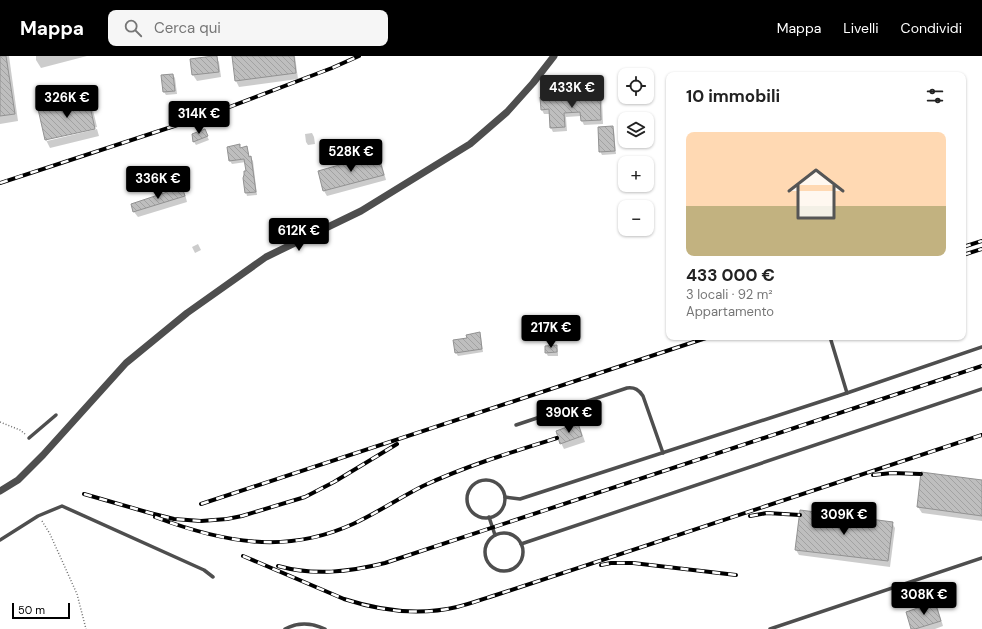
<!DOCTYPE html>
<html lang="it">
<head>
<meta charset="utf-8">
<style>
	:root { --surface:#fff; --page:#f6f6f6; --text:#222; --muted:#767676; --line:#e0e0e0; --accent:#000 }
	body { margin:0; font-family:"DM Sans",sans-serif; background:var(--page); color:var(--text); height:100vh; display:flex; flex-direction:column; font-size:15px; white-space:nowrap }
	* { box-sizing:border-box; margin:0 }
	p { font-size:13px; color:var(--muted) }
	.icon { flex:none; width:22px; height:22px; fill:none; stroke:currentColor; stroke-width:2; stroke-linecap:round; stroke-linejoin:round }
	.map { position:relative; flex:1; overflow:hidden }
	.sheet { position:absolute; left:666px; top:16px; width:300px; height:268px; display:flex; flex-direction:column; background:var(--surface); border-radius:8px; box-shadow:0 1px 3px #0004 }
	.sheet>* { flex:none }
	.tools { position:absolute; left:618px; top:12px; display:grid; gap:8px }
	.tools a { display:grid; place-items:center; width:36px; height:36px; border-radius:8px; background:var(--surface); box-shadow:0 1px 3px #0004; font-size:20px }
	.scale { position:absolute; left:12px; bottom:10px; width:58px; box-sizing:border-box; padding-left:4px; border:2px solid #000; border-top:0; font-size:11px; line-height:14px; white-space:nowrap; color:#000; -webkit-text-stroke:3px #fff; paint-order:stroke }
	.price { position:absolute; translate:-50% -34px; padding:0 9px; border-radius:4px; background:var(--accent); color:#fff; font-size:13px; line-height:26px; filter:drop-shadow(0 1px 2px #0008) }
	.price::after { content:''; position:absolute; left:50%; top:24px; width:12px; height:9px; margin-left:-6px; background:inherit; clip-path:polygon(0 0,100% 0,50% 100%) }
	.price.current { background:#222; color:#fff }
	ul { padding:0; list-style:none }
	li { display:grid; align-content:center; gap:8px; height:212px; padding:0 20px }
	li+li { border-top:1px solid var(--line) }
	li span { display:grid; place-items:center; height:124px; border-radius:8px; color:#555 }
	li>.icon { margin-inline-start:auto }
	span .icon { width:72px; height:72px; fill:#fffc; stroke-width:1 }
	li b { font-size:17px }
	h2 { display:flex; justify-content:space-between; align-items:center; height:48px; padding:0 20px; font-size:17px }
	header { display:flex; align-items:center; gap:24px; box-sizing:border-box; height:56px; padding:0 20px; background:var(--accent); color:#fff }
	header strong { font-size:19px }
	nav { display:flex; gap:22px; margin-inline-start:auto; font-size:14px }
	.search { width:280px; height:36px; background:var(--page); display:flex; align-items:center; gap:10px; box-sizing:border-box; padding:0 14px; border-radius:8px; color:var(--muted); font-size:15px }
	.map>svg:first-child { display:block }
	.shadow { fill:#0003 }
	.building { fill:url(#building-back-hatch); stroke:#929292 }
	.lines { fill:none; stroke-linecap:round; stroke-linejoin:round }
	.path { stroke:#707070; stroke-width:1.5; stroke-dasharray:1 2; stroke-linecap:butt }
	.lane { stroke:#4e4e4e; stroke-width:3.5 }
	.street { stroke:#4e4e4e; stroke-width:7 }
	.rail-casing { stroke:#000; stroke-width:4 }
	.rail { stroke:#fff; stroke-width:2.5; stroke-dasharray:8; stroke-linecap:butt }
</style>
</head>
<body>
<header>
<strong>Mappa</strong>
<div class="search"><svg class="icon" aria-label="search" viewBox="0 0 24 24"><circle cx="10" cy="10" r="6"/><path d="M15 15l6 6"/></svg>Cerca qui</div>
<nav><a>Mappa</a><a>Livelli</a><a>Condividi</a></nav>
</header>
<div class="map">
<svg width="982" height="573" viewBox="0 0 982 573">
	<defs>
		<pattern id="building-back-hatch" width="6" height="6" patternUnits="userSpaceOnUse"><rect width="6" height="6" fill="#bebebe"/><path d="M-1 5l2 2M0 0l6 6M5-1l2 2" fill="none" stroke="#a2a2a2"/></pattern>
	</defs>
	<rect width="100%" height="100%" fill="#fff"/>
	<g class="shadow">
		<path d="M0,0h9l9,65 -18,3z"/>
		<path d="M36,0h51l-46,12 -5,-8z"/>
		<path d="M233,0h62l3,23 -59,8 -3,-6z"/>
		<path d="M216,1l3,5 2,15 -24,4 -4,-6 -2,-15z"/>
		<path d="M173,19l2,3 2,16 -11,1 -2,-3z"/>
		<path d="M599,38l3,5 1,25 -19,1 -2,-4 -1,-5 -15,1 1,14 -14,1 -2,-4 -1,-14h-6l-2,-4 19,-13 2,3 28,-2z"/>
		<path d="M87,43l5,7 5,21 -50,12v2l50,-12 2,7 -49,12 -4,-8 -7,-30z"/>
		<path d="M612,71l2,3 2,24 -14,1 -2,-4z"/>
		<path d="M312,77l2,4 1,7 -7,1 -2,-3 -1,-8z"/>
		<path d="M206,78l3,6 -13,5 -2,-3 -1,-7z"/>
		<path d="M239,90l2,3 5,-1 2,3 2,7h1l2,3 4,34 -10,1 -1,-4 1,-20 -1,-10 -14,2 -2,-3z"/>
		<path d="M378,99l3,6 5,19 -59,16 -3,-5 -5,-19z"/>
		<path d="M165,115l4,10 -25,8 -4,-10z"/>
		<path d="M182,133l3,5 2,8 -49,15 -4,-5 -2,-8z"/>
		<path d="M198,188l3,6 -6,3 -3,-6z"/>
		<path d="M479,278l2,3 2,15 -25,4 -2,-3 -2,-12 14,-2z"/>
		<path d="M556,290l2,4v6h-10l-2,-3z"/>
		<path d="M578,368l3,6 4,12 -21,7 -3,-6z"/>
		<path d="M922,417l60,8v40l-60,-8 -4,-6z"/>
		<path d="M892,467l3,5 -5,39 -91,-12 -3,-5z"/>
		<path d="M935,548l3,5 5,17 -8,3h-23z"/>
	</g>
	<g class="building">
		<path d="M0,0h6l9,58 -15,2z"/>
		<path d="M213,0h4l2,16 -27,3 -2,-16z"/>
		<path d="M232,0h62l2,17 -61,8z"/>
		<path d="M173,18l2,17 -12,1 -2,-17z"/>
		<path d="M600,37l1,27 -20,1 -1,-9 -16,1 1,14 -15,1 -1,-19 -8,1 -1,-13 22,-1v3l28,-2v-3z"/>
		<path d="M88,41l7,32 -50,11 -7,-31z"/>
		<path d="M613,70l2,25 -16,1 -1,-25z"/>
		<path d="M205,73l3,7 -15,6 -1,-8z"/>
		<path d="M240,88v4l7,-2 2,11 2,-1 5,36 -11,1 -2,-15 1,-3v-4h2l-2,-12 -15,2 -2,-14z"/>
		<path d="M378,98l6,21 -61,16 -5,-20z"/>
		<path d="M165,114l2,7 -26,8 -2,-7z"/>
		<path d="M182,131l3,9 -52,16 -2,-8z"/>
		<path d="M480,276l2,17 -27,4 -2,-13 14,-2 -1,-3z"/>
		<path d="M557,289v7l-12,1v-7z"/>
		<path d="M578,367l4,13 -22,8 -4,-13z"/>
		<path d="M921,416l61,8v36l-65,-9z"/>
		<path d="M800,454l93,12 -5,39 -93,-11z"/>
		<path d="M935,546l6,19 -26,8h-4l-5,-17z"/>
	</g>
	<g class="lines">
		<g class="path">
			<path d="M0,366l20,8 5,4"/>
			<path d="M42,465l8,13 27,60 9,35"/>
		</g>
		<g class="lane">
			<path d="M830,281l17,56"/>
			<path d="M516,369l111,-37c8,-1 12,2 16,8l20,57"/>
			<path d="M29,382l27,-23"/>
			<circle cx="486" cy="443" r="19"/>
			<path d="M505,441l15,2 327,-106 135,-46"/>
			<path d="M489,461l6,18"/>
			<circle cx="504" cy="496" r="19"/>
			<path d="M0,484l38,-24 24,-10 142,64 9,7"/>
			<path d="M521,488l461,-155"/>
			<path d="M285,573c13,-7 27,-6 40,0"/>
			<path d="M770,573l212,-71"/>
		</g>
		<path class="street" d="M0,435l18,-11 25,-25 83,-92 61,-50 79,-56 95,-46 109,-67 37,-32 26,-29 21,-27"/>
		<g class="rail-casing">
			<g id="rail">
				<path d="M0,127l211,-69 121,-46 27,-12"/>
				<path d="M963,191l19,-6"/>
				<path d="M963,199l19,-6"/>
				<path d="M873,419l19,-2 29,1"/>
				<path d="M84,438l66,19 24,6 27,2 26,-2 15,-3 63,-19 29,-15 63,-38"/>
				<path d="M201,448l508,-167"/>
				<path d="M750,460l17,-3 33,2"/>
				<path d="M155,461c67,25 130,38 198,7 24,-11 46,-26 70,-38 43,-20 89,-34 134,-48"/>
				<path d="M243,500l101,43c37,12 75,17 113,8 13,-3 26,-8 39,-12l486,-160"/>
				<path d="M601,509l10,-2h22l103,12"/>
				<path d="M278,510c36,10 71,6 107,-3l597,-197"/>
			</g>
		</g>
		<use href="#rail" class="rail"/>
	</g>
</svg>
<div class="tools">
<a><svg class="icon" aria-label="locate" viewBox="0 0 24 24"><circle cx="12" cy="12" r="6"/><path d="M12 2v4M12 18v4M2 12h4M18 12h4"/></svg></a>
<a><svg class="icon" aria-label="layers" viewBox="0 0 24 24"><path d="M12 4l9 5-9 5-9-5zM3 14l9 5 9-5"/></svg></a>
<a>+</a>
<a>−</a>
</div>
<div class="scale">50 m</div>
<b class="price current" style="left:572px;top:53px">433K €</b>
<b class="price" style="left:67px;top:63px">326K €</b>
<b class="price" style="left:199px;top:79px">314K €</b>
<b class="price" style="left:351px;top:117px">528K €</b>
<b class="price" style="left:158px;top:144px">336K €</b>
<b class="price" style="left:299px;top:196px">612K €</b>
<b class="price" style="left:551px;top:293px">217K €</b>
<b class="price" style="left:569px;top:378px">390K €</b>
<b class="price" style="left:844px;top:480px">309K €</b>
<b class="price" style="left:924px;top:560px">308K €</b>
<section class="sheet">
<h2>10 immobili<svg class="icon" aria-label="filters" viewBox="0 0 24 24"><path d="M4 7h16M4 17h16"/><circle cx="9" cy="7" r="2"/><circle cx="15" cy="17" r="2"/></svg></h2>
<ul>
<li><span style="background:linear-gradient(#ffd9b3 60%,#c2b280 0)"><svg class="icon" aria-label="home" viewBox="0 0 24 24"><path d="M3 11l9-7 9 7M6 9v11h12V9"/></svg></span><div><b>433 000 €</b><p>3 locali · 92 m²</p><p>Appartamento</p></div></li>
</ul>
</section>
</div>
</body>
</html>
